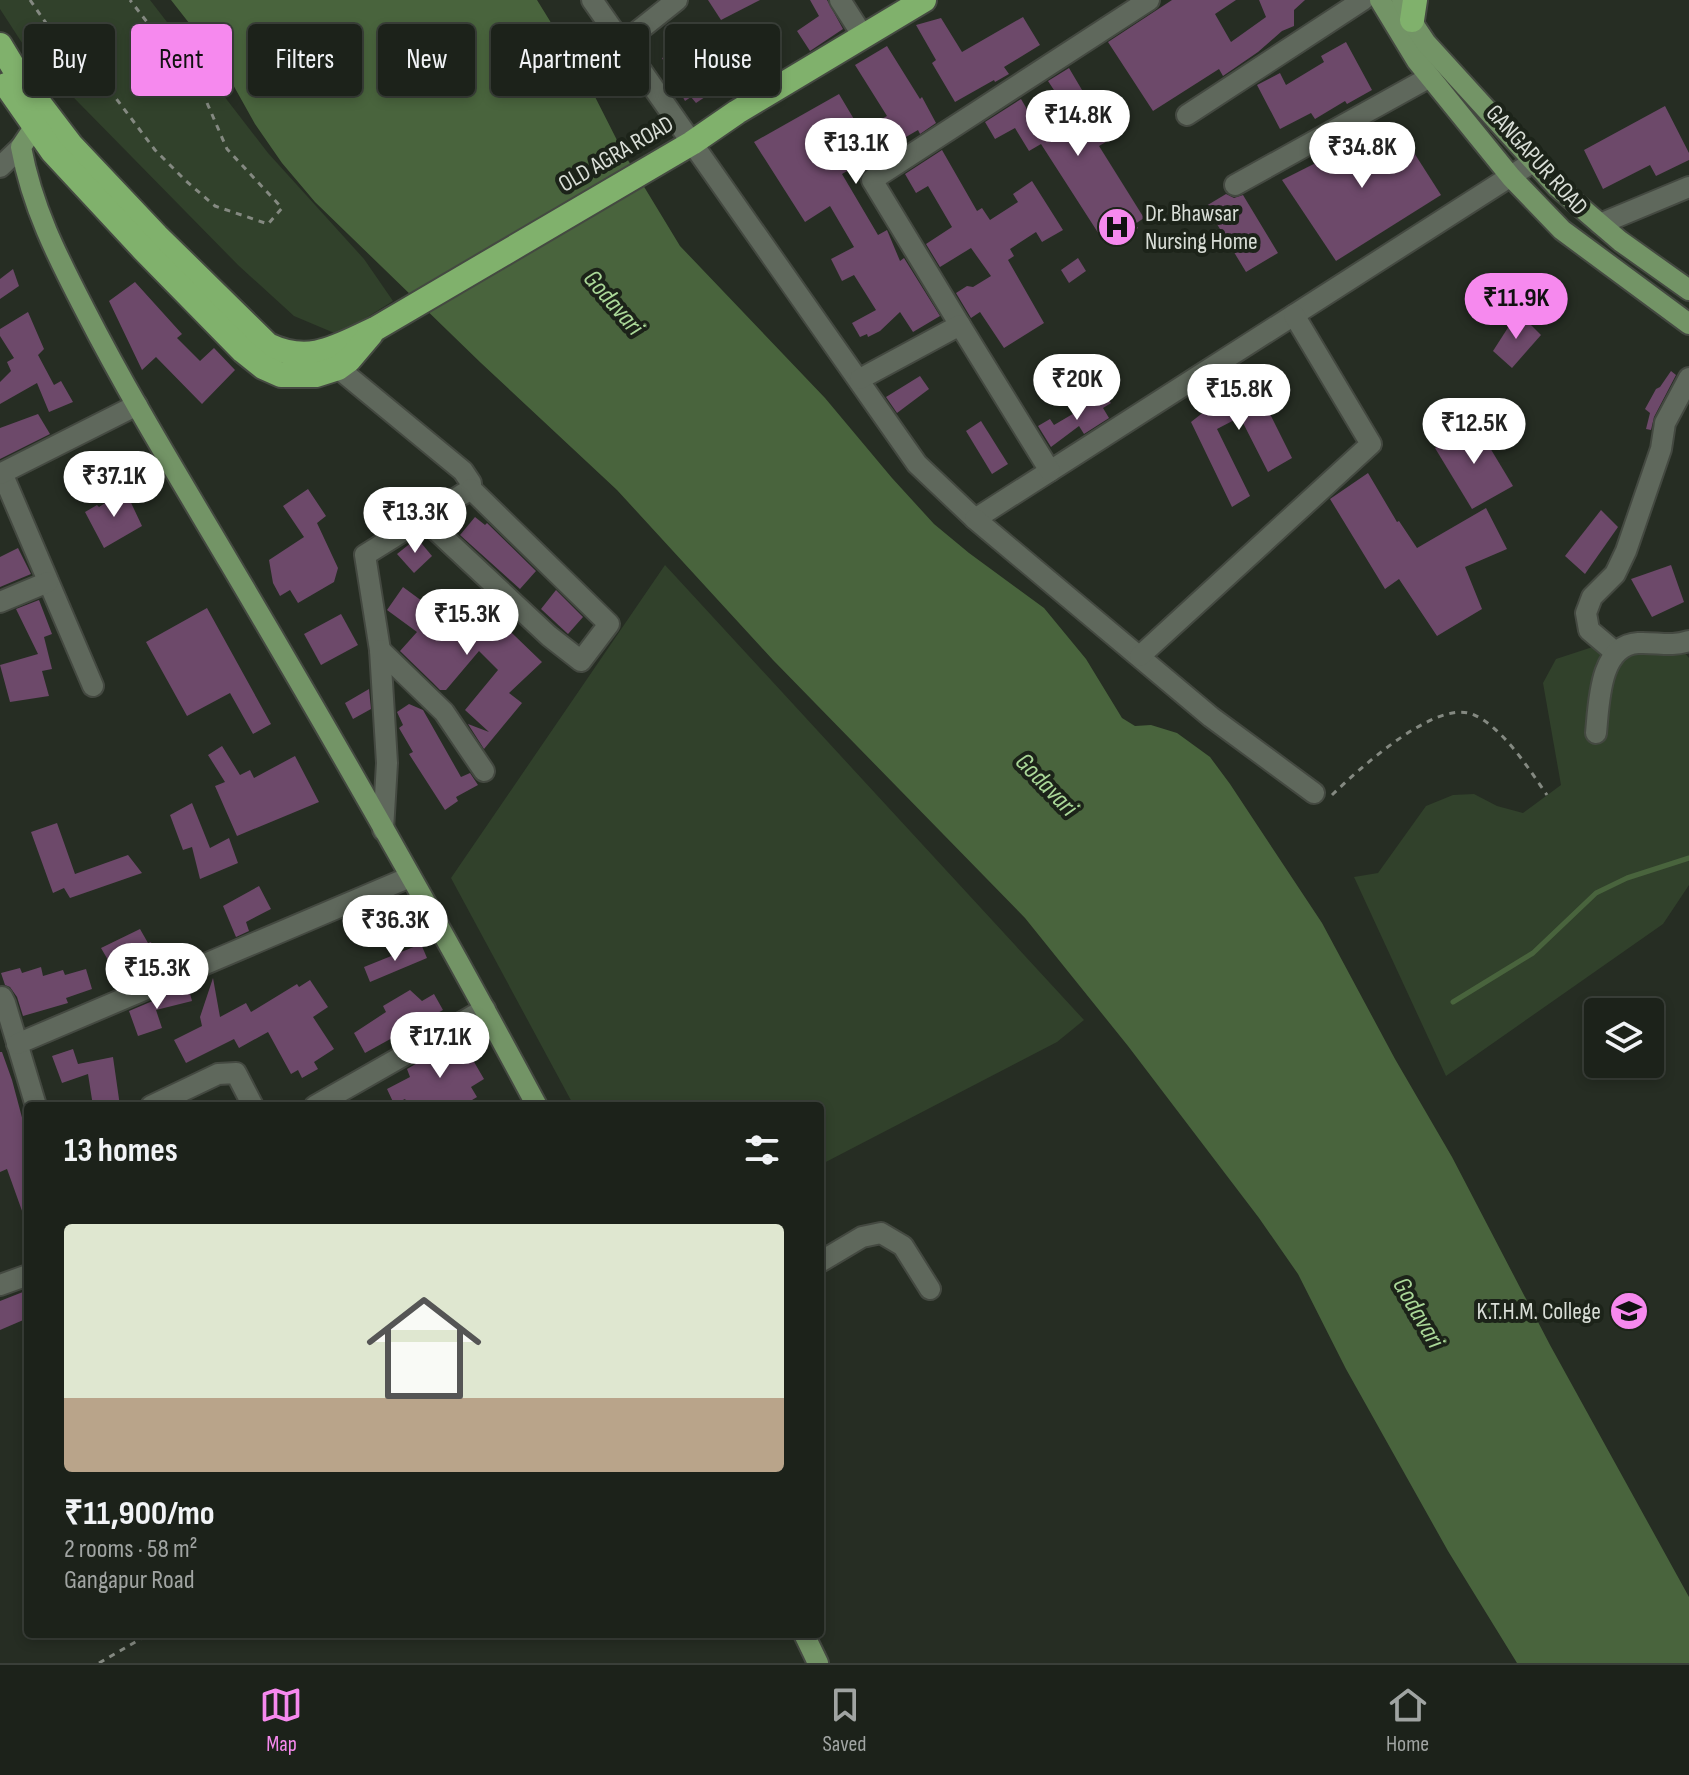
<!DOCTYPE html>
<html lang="en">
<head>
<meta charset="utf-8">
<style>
	:root { --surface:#1c221a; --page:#252a23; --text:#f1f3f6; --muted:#a0a4a2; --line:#3a3f39; --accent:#f689ee }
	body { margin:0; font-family:"Sofia Sans Condensed",sans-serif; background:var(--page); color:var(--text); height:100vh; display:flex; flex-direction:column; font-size:30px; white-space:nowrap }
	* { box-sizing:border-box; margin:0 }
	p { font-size:26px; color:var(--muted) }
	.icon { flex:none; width:44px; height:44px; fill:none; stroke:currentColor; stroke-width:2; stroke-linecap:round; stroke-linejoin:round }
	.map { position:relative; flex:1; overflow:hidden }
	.panel { position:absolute; left:24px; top:1102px; width:800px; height:536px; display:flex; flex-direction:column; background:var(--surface); border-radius:8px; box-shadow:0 4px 12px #0003,0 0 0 2px var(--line) }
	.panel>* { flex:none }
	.top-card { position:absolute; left:24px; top:24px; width:800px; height:72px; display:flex; gap:16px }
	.fabs { position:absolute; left:1584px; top:998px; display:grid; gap:16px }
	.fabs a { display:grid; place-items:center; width:80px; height:80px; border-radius:8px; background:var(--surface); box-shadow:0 4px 12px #0003,0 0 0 2px var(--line); font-size:40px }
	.price { position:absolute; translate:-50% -68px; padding:0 18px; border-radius:28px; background:#fff; color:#222; font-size:26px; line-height:52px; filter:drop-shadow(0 2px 4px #0008) }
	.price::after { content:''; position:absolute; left:50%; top:48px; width:24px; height:18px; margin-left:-12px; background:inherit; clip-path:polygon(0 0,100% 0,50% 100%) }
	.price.active { background:var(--accent); color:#111 }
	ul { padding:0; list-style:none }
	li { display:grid; align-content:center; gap:16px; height:424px; padding:0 40px }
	li span { display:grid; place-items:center; height:248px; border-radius:8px; color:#555 }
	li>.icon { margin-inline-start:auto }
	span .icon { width:144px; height:144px; fill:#fffc; stroke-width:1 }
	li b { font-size:34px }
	h2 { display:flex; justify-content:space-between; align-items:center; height:96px; padding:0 40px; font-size:34px }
	.pill { padding:0 28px; border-radius:8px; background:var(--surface); box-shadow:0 4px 12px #0003,0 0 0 2px var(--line); font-size:28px; line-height:72px }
	.pill.active { background:var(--accent); color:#111 }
	.menu { display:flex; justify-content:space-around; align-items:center; height:112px; border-top:2px solid var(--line); background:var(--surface); font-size:22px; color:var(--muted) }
	.menu a { display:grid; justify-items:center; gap:4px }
	.menu .active { color:var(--accent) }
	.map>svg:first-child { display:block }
	.green { fill:#31412b }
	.water { fill:#49643d }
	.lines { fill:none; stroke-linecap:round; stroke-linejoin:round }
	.stream { stroke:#49643d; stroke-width:5 }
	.building { fill:#6d496a }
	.minor-casing { stroke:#444941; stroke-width:24 }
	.major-casing { stroke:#444941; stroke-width:24 }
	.highway-casing { stroke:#444941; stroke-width:28 }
	.path { stroke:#848981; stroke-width:3; stroke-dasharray:6 6; stroke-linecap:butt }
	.minor { stroke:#5f685c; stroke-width:20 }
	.major { stroke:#739466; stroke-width:20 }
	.highway { stroke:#80b16c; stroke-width:24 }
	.labels { text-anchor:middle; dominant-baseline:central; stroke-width:8; stroke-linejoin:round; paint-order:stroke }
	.street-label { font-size:24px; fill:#d9ded7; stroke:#1c2319 }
	.poi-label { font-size:24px; fill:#d9ded7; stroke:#1c2319; text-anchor:start }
	.water-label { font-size:26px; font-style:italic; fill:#aad898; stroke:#1c2319 }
</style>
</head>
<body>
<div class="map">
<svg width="1689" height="1663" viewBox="0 0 1689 1663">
	<rect width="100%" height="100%" fill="#262d23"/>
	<g class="green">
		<path d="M0,0h150l118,153 96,106 29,42 -54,34 -45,-19 -56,-51 -212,-216 -26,-40z"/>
		<path d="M665,565l419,455 -27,22 -237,123v-59h-246l-123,-228z"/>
		<path d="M1670,635l19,23v227l-26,39 -217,152 -92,-199 24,-4 48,-67 27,-11 21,-1 23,12 26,7 38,-28 -18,-102 13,-24 61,-20z"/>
	</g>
	<path class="water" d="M171,0h366l50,81 36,71 57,94 145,152 67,80 42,46 35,29 75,55 42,51 36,59 13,8 16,-1 26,8 33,24 20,27 92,139 73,136 57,98 98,188 139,252v66h-172l-69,-112 -102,-182 -48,-95 -39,-56 -131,-172 -103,-128 -252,-258 -156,-170 -136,-127 -166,-161 -33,-39 -27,-39 -33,-59z"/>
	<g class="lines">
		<path class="stream" d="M1453,1002l80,-49 63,-60 31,-15 62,-20"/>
	</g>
	<g class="building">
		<path d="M708,0h52l-39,20z"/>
		<path d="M810,0h17l16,29 -33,22 -13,-20 22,-15z"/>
		<path d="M1172,0h64l-21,14 16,28 35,-25 -7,-17h46l-11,10v16l-12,5 -24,21 -35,24 -4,-7 -66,42 -45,-69z"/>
		<path d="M1023,17l17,28 -36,22 5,7 -14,8 -1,-2 -39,22 -23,-39 4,-3 -20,-35 25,-7 21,34z"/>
		<path d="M752,39l14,25 -23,13 -14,-25z"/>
		<path d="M1346,42l26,48 -25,14 -2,-3 -30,18 -4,-6 -31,16 -23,-44 23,-12 6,12 38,-23 -3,-6z"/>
		<path d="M887,46l33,53 2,-2 14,26 -16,11 -2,-4 -76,44 36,61 9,-5 13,31 4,-3 36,58 -27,16 -13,-20 -20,19 -12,6 -1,-3 -7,3 -8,-14 24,-13 -22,-35 -12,6 -11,-22 23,-12 -24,-41 -25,16 -51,-80 85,-48 22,37 26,-15 -32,-51z"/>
		<path d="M683,50l25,45 -12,8 -5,-6 -6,4 -23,-43z"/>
		<path d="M1069,68l42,71 -12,7 45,72 -9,6 3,4 -21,13 -3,-5 -10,6 -63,-98 -12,7 -14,-23 -20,11 -10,-17 36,-23 24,41 30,-18 -27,-41z"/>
		<path d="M1665,106l24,47v7l-33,16 -6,-11 -47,24 -19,-39z"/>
		<path d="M1395,123l46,72 -105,66 -54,-81z"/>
		<path d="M942,150l35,61 5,-3 8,12 28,-18 -5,-8 19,-13 31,49 -21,12 -6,-10 -26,17 4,7 -6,4 36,63 -40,25 -24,-36 -9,6 -15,-25 11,-7 6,1 18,-11 -20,-28 -31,19 -14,-23 26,-17 -24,-41 -12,7 -11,-19z"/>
		<path d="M1226,194l8,4 9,-3 35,58 -32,19 -40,-66z"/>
		<path d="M1078,258l8,13 -17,12 -8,-13z"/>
		<path d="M13,269l6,17 -19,13v-20z"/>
		<path d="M135,282l47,52 -5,4 23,23 14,-13 21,22 -33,34 -46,-47 -14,13 -33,-69z"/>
		<path d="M28,312l16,37 -6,6 16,30 7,-4 12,21 -24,10 -12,-29 -37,21v-22l11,-11 -4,-9 7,-4 -14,-22v-7z"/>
		<path d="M1518,312l23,23 -29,33 -19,-17z"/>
		<path d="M1242,364l23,48 3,-2 24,48 -24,14 -28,-55 -23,12 33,67 -18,11 -41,-85 33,-26 -8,-16z"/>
		<path d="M1671,371l5,4 -22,42 -3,13 -5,-1 4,-16 -5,-4 11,-20 4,-2z"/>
		<path d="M920,376l9,13 -32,24 -11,-16z"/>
		<path d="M1105,395l6,8 -8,5 6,10 -25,16 -5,-8 -28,21 -13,-21 12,-7 4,6z"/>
		<path d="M38,414l12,20 -50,25v-31z"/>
		<path d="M981,421l27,43 -16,10 -26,-43z"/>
		<path d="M1475,423l38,63 -41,23 -37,-61z"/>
		<path d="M1368,473l29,49 2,-1 18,27 69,-40 21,41 -42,18 17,42 -45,27 -38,-57 -14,10 -55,-90z"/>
		<path d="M308,489l18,27 -9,7 21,45 -4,14 -36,21 -8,-13 -10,6 -7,-13 -4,-23 35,-23 -21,-31z"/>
		<path d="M125,490l17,36 -38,22 -19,-36 12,-7 2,2z"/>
		<path d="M1601,510l17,17 -33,47 -20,-18z"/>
		<path d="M475,517l10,8 2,-2 49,48 -16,18 -60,-54z"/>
		<path d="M417,538l15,18 -18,17 -17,-19z"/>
		<path d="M18,548l13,26 -31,13v-30z"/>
		<path d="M1671,565l13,37 -32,15 -21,-38z"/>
		<path d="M403,587l42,31 10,-12 15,12 12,-14 60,58 -33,31 13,10 -38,46 -16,-25 21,8 -24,-22 33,-40 -19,-19 -33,39h-6l-7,-7 -33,-32 17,-19 -30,-22z"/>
		<path d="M556,590l27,27 -15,17 -27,-25z"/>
		<path d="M39,600l13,34 -8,3 8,32 -10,2 7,25 -39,6 -10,-37 38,-11 -22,-45z"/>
		<path d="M207,608l64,116 -18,10 -23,-41 -43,23 -41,-74z"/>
		<path d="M341,614l17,31 -37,20 -17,-31z"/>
		<path d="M369,689l2,20 -18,10 -8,-16z"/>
		<path d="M409,704l14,6 38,67 9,-4 8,12 -22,12 2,4 -13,9 -36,-56 4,-2 -14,-24 4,-3 -6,-13z"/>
		<path d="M222,746l18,29 10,-5 4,8 41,-22 24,46 -82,34 -22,-50 10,-4 -17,-27z"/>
		<path d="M192,803l18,45 19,-10 9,25 -38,16 -8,-32 -9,3 -13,-35z"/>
		<path d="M57,823l18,51 53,-19 14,18 -72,25 -6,-10 -11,5 -22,-61z"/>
		<path d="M259,886l12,23 -25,13 3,9 -13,6 -13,-31z"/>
		<path d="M140,929l8,14 3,-1 8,23 -40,14 -18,-31z"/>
		<path d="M421,944l6,14 -57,24 -6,-15z"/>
		<path d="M41,967l2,9 20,-6 2,5 21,-6 6,20 -26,9 2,5 -45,13 -6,-19 -7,-10 -5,-2 -4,-12 19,-5 2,5z"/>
		<path d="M213,978l7,39 26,-14 5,9 46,-28 2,3 11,-7 18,27 -15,10 21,32 -20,13 4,7 -16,9 -4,-8 -7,4 -23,-42 -29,16 -5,-9 -48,24 -12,-23 28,-14 -2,-9z"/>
		<path d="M188,986l4,15 -36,9 6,18 -24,8 -9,-25z"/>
		<path d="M410,990l12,11 12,-7 9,16 -78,43 -11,-20 32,-21 -3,-6z"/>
		<path d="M463,1043l21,36 -13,8 6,10 -15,9h-35l-4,-6 -13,6 -5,-7 -11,5 -7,-15 23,-12 -3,-8 43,-25 3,5z"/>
		<path d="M73,1049l5,15 35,-7 7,49h-27l-5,-32 -26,9 -10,-27z"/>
		<path d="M0,1052h2l10,28 16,60 -2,82 -19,-53 -7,3z"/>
		<path d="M28,1290v28l-28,12v-29z"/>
	</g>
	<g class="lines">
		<g class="minor-casing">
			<g id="minor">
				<path d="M592,0l325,464 58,55 558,-357"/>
				<path d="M840,0l23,36"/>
				<path d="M623,43l54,-43"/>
				<path d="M1187,115l176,-115"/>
				<path d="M0,167l21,-20"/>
				<path d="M1235,185l195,-108"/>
				<path d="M1600,224l89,-37"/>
				<path d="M960,325l-88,-145 277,-180"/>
				<path d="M338,368l125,103 8,12v6l-106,66 15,95 7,113 -4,67"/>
				<path d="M860,379l100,-54 90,146"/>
				<path d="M2,473l91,213"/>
				<path d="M0,474l137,-69"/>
				<path d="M975,519l236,198 103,76"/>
				<path d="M425,520l124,116 32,25 28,-37 -138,-135"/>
				<path d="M0,602l48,-20"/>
				<path d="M380,650l64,62 40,59"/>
				<path d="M1615,652l-26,-22 -3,-17 6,-16 23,-23 11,-23 35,-102 4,-26 24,-45"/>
				<path d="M1140,656l231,-212 -77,-129"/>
				<path d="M1596,733c3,-29 3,-88 42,-90 19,-1 33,4 51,-2"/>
				<path d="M0,998l2,-1 3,6 31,103"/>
				<path d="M17,1044l393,-167"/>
				<path d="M151,1106l67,-32 18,-1 17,33"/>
				<path d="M315,1106l170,-97"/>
				<path d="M820,1262l42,-25 19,-4 22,13 27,43"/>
				<path d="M0,1285l28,-10"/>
			</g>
		</g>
		<g class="major-casing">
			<g id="major">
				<path d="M1380,0l37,61 94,116 51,53 127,94"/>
				<path d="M1402,0l14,28 10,15 131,144 63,54 69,49"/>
				<path d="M44,119l-9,7 -14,21c11,60 36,109 64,163 44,86 95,169 144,252 106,179 210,361 308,544"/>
				<path d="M804,1634l14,29"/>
			</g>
		</g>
		<g class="highway-casing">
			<g id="highway">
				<path d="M1412,20l3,-20"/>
				<path d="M0,45l20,33 51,67 86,91 111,109c42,20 68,2 107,-16l317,-186 45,-31 187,-112"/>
				<path d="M6,85l46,66 91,98 100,102 20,16 18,8h35l22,-7 11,-8 22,-26"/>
			</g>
		</g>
		<g class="path">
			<path d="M30,0l25,36 57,57 43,57 31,31 29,25 53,18 14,-16 -55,-59 -23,-53 -74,-96"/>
			<path d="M1332,795c26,-25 102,-95 140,-81 30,12 57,55 75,81"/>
			<path d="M99,1663l50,-29"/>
		</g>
		<use href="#minor" class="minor"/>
		<use href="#major" class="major"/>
		<use href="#highway" class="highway"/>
	</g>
	<defs>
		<g id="hospital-disc" transform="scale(2)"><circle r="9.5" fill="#f689ee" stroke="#1c2319"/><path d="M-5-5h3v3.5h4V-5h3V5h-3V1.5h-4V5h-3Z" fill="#111"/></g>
		<g id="school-disc" transform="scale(2)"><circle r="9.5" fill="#f689ee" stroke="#1c2319"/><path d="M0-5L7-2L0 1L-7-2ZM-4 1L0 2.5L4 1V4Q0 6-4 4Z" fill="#111"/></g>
	</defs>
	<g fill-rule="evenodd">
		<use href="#hospital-disc" x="1117" y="227"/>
		<use href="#school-disc" x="1629" y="1311"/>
	</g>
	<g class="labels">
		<g class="street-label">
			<text transform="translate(616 154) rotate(-30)">OLD AGRA ROAD</text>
			<text transform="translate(1537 160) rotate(48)">GANGAPUR ROAD</text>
		</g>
		<g class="poi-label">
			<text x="1145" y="213">Dr. Bhawsar<tspan x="1145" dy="28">Nursing Home</tspan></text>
			<text x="1601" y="1311" text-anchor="end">K.T.H.M. College</text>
		</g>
		<g class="water-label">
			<text transform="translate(613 303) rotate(49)">Godavari</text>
			<text transform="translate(1046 785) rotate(46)">Godavari</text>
			<text transform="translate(1418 1313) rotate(60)">Godavari</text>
		</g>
	</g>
</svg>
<div class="fabs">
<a><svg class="icon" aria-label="layers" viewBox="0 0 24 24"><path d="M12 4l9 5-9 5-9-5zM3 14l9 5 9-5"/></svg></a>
</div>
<b class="price" style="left:1078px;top:158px">₹14.8K</b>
<b class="price" style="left:856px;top:186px">₹13.1K</b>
<b class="price" style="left:1362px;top:190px">₹34.8K</b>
<b class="price active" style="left:1516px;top:341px">₹11.9K</b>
<b class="price" style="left:1077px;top:422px">₹20K</b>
<b class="price" style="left:1239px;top:432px">₹15.8K</b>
<b class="price" style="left:1474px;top:466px">₹12.5K</b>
<b class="price" style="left:114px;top:519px">₹37.1K</b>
<b class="price" style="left:415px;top:555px">₹13.3K</b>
<b class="price" style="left:467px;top:657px">₹15.3K</b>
<b class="price" style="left:395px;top:963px">₹36.3K</b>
<b class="price" style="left:157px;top:1011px">₹15.3K</b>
<b class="price" style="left:440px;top:1080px">₹17.1K</b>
<div class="top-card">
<a class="pill">Buy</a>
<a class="pill active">Rent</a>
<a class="pill">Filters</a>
<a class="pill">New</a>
<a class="pill">Apartment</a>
<a class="pill">House</a>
</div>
<section class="panel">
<h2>13 homes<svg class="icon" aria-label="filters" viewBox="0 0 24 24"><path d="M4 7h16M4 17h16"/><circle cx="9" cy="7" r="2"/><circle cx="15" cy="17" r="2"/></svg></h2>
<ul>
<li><span style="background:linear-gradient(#dfe7d0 70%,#b9a48a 0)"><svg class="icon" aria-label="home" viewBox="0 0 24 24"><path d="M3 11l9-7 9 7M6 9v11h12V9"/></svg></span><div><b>₹11,900/mo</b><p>2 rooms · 58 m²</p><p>Gangapur Road</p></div></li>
</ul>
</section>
</div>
<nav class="menu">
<a class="active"><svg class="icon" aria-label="map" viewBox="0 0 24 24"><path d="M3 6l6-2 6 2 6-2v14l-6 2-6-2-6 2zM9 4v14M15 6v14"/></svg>Map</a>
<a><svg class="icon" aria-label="saved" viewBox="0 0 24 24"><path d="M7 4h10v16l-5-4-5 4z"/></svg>Saved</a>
<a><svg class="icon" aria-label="home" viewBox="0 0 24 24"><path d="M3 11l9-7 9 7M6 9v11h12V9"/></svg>Home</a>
</nav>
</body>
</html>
